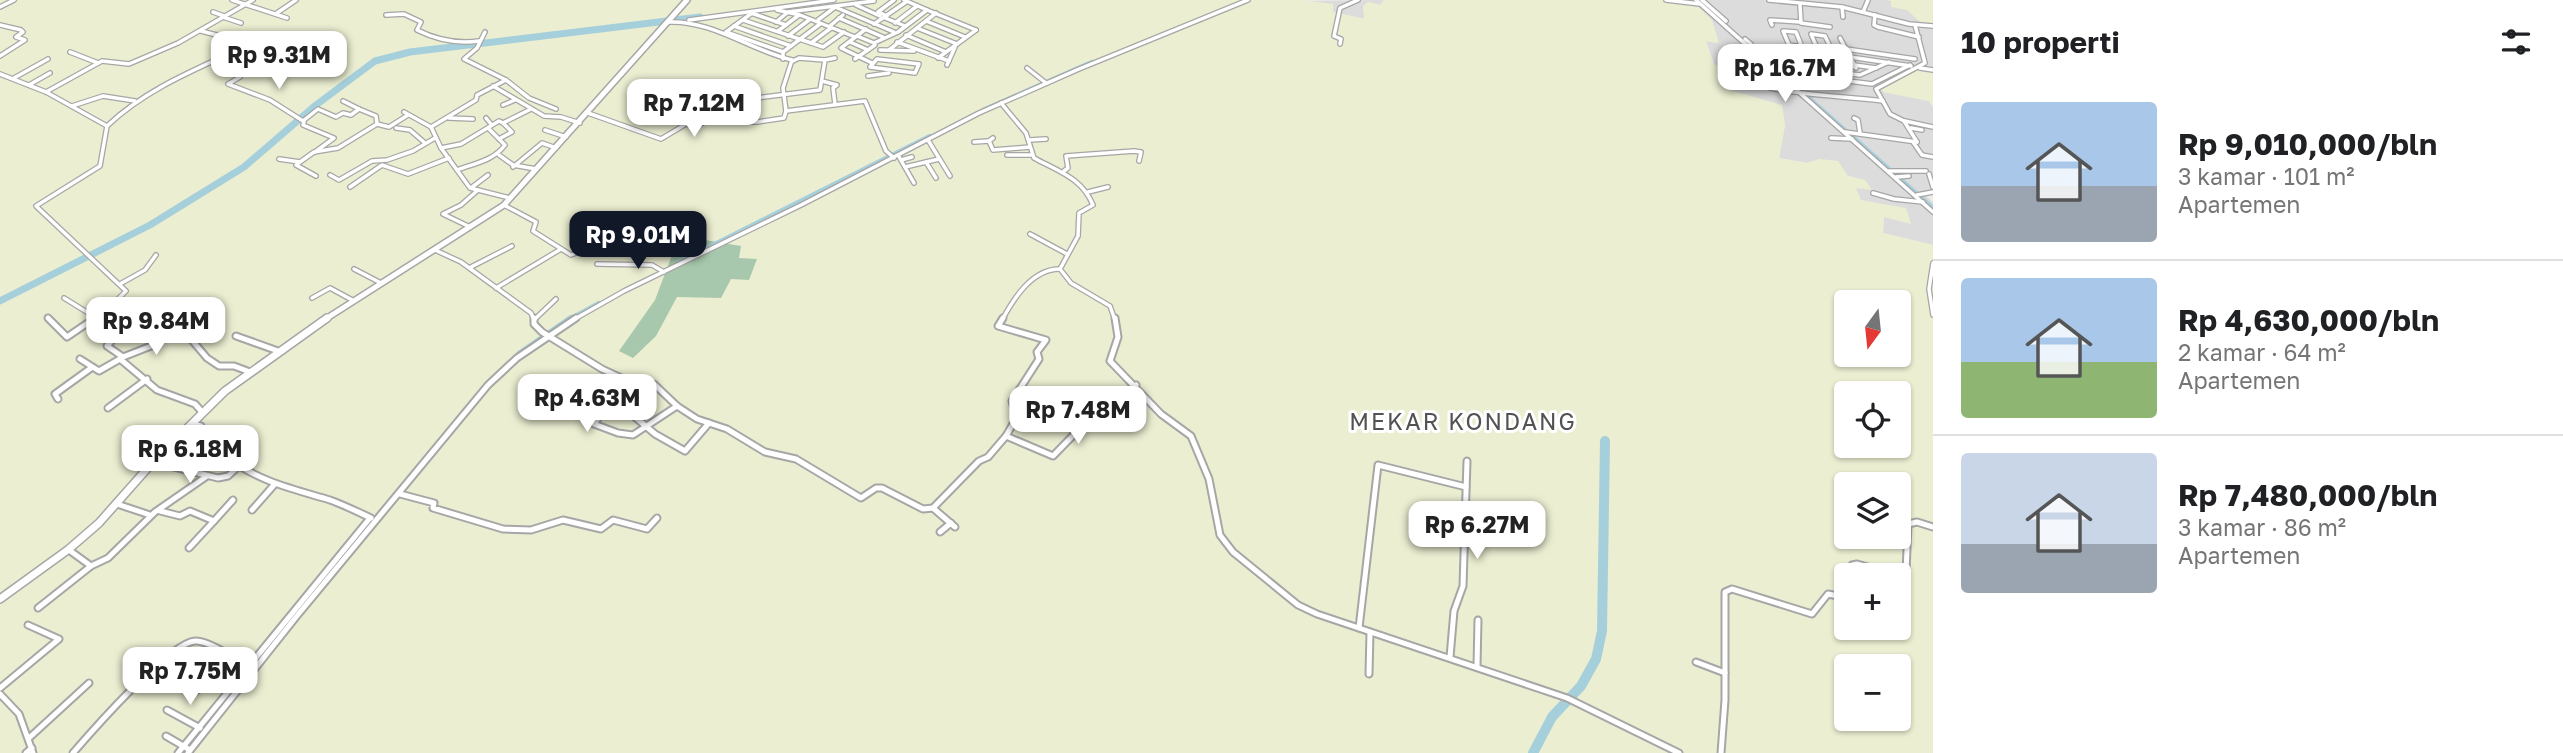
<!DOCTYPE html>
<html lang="id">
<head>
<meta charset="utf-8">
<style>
	:root { --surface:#fff; --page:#f6f6f6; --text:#202124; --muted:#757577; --line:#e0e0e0; --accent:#111827 }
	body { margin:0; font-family:"Golos Text",sans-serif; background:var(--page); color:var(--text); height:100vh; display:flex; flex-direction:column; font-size:26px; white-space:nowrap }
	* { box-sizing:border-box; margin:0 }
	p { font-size:23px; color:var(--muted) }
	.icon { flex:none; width:38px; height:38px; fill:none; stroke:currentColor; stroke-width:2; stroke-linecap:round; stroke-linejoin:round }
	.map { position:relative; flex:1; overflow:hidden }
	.side { display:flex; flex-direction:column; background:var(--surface); width:630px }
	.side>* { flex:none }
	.needle { width:46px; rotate:195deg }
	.buttons { position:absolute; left:1834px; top:290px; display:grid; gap:14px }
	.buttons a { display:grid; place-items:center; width:77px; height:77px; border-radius:7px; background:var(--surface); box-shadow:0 2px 5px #0004; font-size:35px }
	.price { position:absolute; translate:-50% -60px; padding:0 16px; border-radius:14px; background:#fff; color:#222; font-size:23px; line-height:46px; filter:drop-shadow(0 2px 4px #0008) }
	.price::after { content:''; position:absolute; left:50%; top:42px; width:21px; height:16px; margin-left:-10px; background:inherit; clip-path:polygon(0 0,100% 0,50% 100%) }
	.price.current { background:var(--accent); color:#fff }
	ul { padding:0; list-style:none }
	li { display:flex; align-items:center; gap:21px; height:175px; padding:0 28px }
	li+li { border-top:2px solid var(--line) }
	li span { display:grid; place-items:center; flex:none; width:196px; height:140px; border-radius:7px; color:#555 }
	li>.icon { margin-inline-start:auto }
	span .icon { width:84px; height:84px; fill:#fffc; stroke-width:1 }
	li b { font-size:30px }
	h2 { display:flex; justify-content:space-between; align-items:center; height:84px; padding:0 28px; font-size:30px }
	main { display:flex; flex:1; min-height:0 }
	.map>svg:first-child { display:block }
	.residential { fill:#dddcdc }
	.farmland { fill:#ebeed1; fill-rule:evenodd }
	.cemetery { fill:#a7c8ac }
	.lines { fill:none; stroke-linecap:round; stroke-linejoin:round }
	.canal-far1 { stroke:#a6cfdc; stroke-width:4.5 }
	.canal { stroke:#a6cfdc; stroke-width:6 }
	.river-far1 { stroke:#a6cfdc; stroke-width:7 }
	.river { stroke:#a6cfdc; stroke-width:10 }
	.minor-far1-casing { stroke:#a6a6a6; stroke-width:6 }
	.minor-casing { stroke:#a6a6a6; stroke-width:9 }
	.tertiary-far1-casing { stroke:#a6a6a6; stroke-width:8 }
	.tertiary-casing { stroke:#a6a6a6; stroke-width:10 }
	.minor-far1 { stroke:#fff; stroke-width:3.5 }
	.minor { stroke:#fff; stroke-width:5 }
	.tertiary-far1 { stroke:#fff; stroke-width:5 }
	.tertiary { stroke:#fff; stroke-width:7 }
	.labels { text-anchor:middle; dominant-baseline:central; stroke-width:6; stroke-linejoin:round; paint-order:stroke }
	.quarter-label { font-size:23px; letter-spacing:2px; fill:#525252; stroke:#fff }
</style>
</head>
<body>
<main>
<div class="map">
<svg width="1933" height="753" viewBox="0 0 1933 753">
	<rect width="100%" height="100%" fill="#efece5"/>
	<g class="residential">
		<path d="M1384,0l-4,5 -12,-3 -5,4 2,13 -32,-7 -31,-11z"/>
		<path d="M1673,0h260v73l-28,-7 -34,17 10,1 3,8 45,9 4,6v88h-8l8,7v43l-50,-12 1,-16 -23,-17 -6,-12 16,1 -6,-9 -17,-4 -28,-17 -13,4 -28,-5 6,-33 -62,-37 -17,-47 12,2z"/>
	</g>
	<g class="farmland">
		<path d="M0,0h1302l31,4v8l31,7 -1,-13 5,-4 12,3 4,-5h289l22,4 17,16 7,23 -13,-2 7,23 11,3 -1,21 59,17 3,20 -6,33 28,5 13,-4 18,2 10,15 17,4 7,10 -16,-2 5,12 45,8 5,16 -27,-7 -1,16 50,12v508h-1933zM1846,303h53v52h-53zM1846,394h53v52h-53zM1846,485h53v52h-53zM1846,576h53v52h-53zM1846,667h53v52h-53z"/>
		<path d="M1887,0h46v24l-12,-1 -14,-13 -16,-3v-6z"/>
		<path d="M1905,66l28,7v34l-4,-6 -46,-9 -2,-8 -11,-1z"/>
	</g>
	<path class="cemetery" d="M698,221l1,18 42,7 -2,12 18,1 -8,21 -18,-1 -10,19 -44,-1 -21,39 -23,22 -14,-7 36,-51 22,-58 -4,-2v-16z"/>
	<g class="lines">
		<g class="canal-far1">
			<path d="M1758,53l175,155"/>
			<path d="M983,110l109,-48"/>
			<path d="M679,262l251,-126"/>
			<path d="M568,320l31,-17"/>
		</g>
		<g class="canal">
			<path d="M519,354l52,-36"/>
			<path d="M184,749l55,-64"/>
		</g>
		<path class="river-far1" d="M0,301l150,-76 94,-58 72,-62 59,-44 35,-9 290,-35"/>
		<path class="river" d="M1533,753l19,-36 29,-31 15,-27 6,-28 3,-190"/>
		<g class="minor-far1-casing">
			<g id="minor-far1">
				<path d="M232,0l55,18"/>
				<path d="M1666,0l34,4"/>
				<path d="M1696,0l237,212"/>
				<path d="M1702,0l24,21"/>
				<path d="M1769,0l73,7 67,17 24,2"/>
				<path d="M856,5l24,11"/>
				<path d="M1800,5l1,18 29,4"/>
				<path d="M0,7l14,-7"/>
				<path d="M835,7l59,25"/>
				<path d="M1842,7l1,10"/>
				<path d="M777,10l23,5 55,22"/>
				<path d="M927,10l49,20"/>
				<path d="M213,12l11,4"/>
				<path d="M1863,12l5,-12"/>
				<path d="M277,13l19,-13"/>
				<path d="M751,13l35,12"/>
				<path d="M386,15l18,-1 17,8 -4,8c20,10 40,14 62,11"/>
				<path d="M1875,15l-1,10 4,2 41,10"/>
				<path d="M887,16l-9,-4 16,-12"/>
				<path d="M223,17l18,6"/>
				<path d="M839,18l44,19"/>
				<path d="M885,18l20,8"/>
				<path d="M689,20l145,-20"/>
				<path d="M743,20l80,27 21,-15"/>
				<path d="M818,20l16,-12"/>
				<path d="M926,21l39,16"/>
				<path d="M668,22c45,-2 81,28 124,38l-9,28 3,23 79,-10 21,50 8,7"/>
				<path d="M776,22l12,-10 86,-11"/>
				<path d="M895,23l22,-17"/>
				<path d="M874,24l32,-22"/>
				<path d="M0,25l21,5 2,2 -7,5 9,3 -25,16"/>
				<path d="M1772,25l-2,-5 30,2"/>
				<path d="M1915,25l10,38 -49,26 14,25 14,7 13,21"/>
				<path d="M734,26l57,20"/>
				<path d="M830,26l13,-11"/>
				<path d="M917,28l40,16"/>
				<path d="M866,29l-25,19 31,15"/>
				<path d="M201,31l35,9"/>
				<path d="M778,31l21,-16"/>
				<path d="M1783,31l13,1 6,15 -13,-2z"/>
				<path d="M726,32l57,20v7"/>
				<path d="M726,32l26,-19"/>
				<path d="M906,35l40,17"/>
				<path d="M788,36l21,-16"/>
				<path d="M857,36l17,7"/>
				<path d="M1840,38l16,30"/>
				<path d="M1745,39l6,5"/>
				<path d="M850,42l18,8"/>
				<path d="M897,42l52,19"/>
				<path d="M811,43l20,-15"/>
				<path d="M1340,44l1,-5 -7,-3 6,-28 18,-8"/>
				<path d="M1802,47l30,4"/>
				<path d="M1817,48l-6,-14 14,2 14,29"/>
				<path d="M1846,49l69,10"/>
				<path d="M880,50l34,1"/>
				<path d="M889,50l47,-37"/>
				<path d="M240,51l18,6"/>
				<path d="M70,52l28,11"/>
				<path d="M783,52l37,-28"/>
				<path d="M1732,53l22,-1"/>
				<path d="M1850,57l61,9"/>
				<path d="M938,58l38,-28"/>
				<path d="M855,59l20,-14 -1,-2 24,-11 29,-22 -23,-10"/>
				<path d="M877,59l42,5 -4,9 -45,-6z"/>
				<path d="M1795,60l60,7"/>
				<path d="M793,61l6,-3 26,2"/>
				<path d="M947,65l8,-18"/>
				<path d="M1741,65l30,2"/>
				<path d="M1854,65l22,3"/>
				<path d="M1027,68l19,15"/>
				<path d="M1799,68l61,7 29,-13"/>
				<path d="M1920,68l13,2"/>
				<path d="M0,74l46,18 61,34 -7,40 -64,40 90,85 -11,11 3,6 -10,7"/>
				<path d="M1802,75l-9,-22 43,5"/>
				<path d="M868,76l21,-3"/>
				<path d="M240,77l-12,7 42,16 33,21 15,-12 18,8 7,-4 8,2 8,-6 17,7 1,8"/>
				<path d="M1783,77l19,-2 70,9 38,-19"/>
				<path d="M14,78l34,-19"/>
				<path d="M506,80l23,18 27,11"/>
				<path d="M822,81l15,4 -4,3 2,16"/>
				<path d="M29,85l21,-12"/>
				<path d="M493,86l51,30 17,1 19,6"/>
				<path d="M1770,88c37,8 75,8 113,13"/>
				<path d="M46,92l56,-31 27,3 49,-21 75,-43"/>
				<path d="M343,101l16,8"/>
				<path d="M1001,103l25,30 8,25c24,13 48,20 59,47l-14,8 -1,23 -18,33 11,14 39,23 5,14"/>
				<path d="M503,105l12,-5"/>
				<path d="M72,106l31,-10 32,5"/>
				<path d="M404,112l27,15 10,21 29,40 40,10"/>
				<path d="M588,113l73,26 25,-15 10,3 8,-5h53l27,-4 2,-7"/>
				<path d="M449,118l24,1"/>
				<path d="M486,118l5,6"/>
				<path d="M1854,118l4,2 2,13"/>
				<path d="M1905,121l28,6"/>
				<path d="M304,122l-1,3 31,13 -19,14"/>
				<path d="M706,122l-2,-8 -12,-6 13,-9 -2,-3 4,-4 34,8 79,-10 5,-30 10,-2"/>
				<path d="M107,126c40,-38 90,-57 139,-80"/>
				<path d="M431,127l45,-27 1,-5 29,-15 -42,-21 13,-11 8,-16"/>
				<path d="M396,128l14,2 15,13"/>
				<path d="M1911,128l11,2"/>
				<path d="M545,130l21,7"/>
				<path d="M1845,132l72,10"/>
				<path d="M993,138l-4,3 4,9 37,-3"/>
				<path d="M1831,138l21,1"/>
				<path d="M499,139l13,-7 -9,-9"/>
				<path d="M928,140l22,36"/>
				<path d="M1029,140l17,-1"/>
				<path d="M974,142l15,-1"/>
				<path d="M1913,142l9,13 11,2"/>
				<path d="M441,148l20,-4 38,-23 4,2 28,-14"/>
				<path d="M499,155l14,10 23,4"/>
				<path d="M898,155l16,28"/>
				<path d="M1007,155h25"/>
				<path d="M279,159l21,3 14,-10 24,-4 39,-24 12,3 19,-12"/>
				<path d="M901,160l11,-3"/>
				<path d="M926,162l10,16"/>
				<path d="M299,163l-3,2 20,11"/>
				<path d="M513,167l29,-24 14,5"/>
				<path d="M905,167l34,-8"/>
				<path d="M457,170c18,-7 36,-9 48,-25l-16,-16"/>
				<path d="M1064,171l4,-3 -2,-12 68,-5 7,1 -2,9"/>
				<path d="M1889,171h37"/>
				<path d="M1929,174l4,13"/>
				<path d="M330,175l9,5 33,-19 15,-1 26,-9 22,-13"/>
				<path d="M1896,177l13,-1"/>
				<path d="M350,187l32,-22 26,9 41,-16"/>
				<path d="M471,188l17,-13"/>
				<path d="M1088,192l20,-5"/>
				<path d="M1873,193l21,6 29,3"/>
				<path d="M1917,195l16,-3"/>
				<path d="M504,205l32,17 -3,9 38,24 10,-4"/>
				<path d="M470,227l-27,-13 18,-9 17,-15"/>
				<path d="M1030,234l37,20"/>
				<path d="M435,250l26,12 70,51 3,7"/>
				<path d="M1933,263l-4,26 4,26"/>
				<path d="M597,264l55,1 12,7"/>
				<path d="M471,267l41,-21"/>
				<path d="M354,269l27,14"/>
				<path d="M120,284l25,-14 11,-15"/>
				<path d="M496,288l65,-39"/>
				<path d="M64,298l26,16 18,1 6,5"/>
				<path d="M312,298l18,-10 24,13"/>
				<path d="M48,318l2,2"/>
				<path d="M535,319l21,-20"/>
				<path d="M93,320l7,-5"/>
				<path d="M125,320l6,-3 9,3"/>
				<path d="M573,320l51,-29 177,-86 178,-92 100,-44 169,-69"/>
				<path d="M1002,320c12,-22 30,-51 58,-51"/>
			</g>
		</g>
		<g class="minor-casing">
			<g id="minor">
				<path d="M48,318l19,19 28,-19"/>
				<path d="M112,318l6,5"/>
				<path d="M129,318l-17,11 2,9 -7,8 16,11 -3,2 37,31 38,14 7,8"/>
				<path d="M135,318l18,6 16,10 22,5 16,19 12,8h15l16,6"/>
				<path d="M534,318v6l8,8 60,37 26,12 26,3 23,22 20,13 30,10 38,23 31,7 65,39 15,-10h6l41,21 10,-1 22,19"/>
				<path d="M1003,318l-5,8 48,14 -9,12 2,7 -27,42 1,4 8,5 -15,26"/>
				<path d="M1115,318l3,19 -8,24 51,53 30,22 18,43 11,56 13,17 65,53 19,9 250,84 112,55"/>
				<path d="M93,319l19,13"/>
				<path d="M236,336l42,15"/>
				<path d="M123,357l28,-11 18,-12"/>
				<path d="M80,359l19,12 21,-12"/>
				<path d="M625,391l13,9 -3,17 20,17 30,17 24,-28"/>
				<path d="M632,396l-14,10 -12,1 -12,17 24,9 15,2 44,-29"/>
				<path d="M58,399l-3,-5 36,-26"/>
				<path d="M108,408l39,-29"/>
				<path d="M192,424l9,2 -3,8 17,21"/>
				<path d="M228,458c32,24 65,31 102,42 14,5 28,12 41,18"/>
				<path d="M153,462l65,16 10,-2 12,-11"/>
				<path d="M400,494l34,9 -1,5 70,21 28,1 32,-10 38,9 12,-9 34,9 10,-11"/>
				<path d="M117,504l33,11"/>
				<path d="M933,508l46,-47 9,-4 18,-21 47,20 38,-39 45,-32"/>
				<path d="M252,510l22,-25"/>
				<path d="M160,511l20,5 10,-5 24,10 19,-21"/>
				<path d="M940,532l11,-9"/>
				<path d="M189,548l25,-27"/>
				<path d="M91,566l17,-8 47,-46 52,-36"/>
				<path d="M1847,576l5,-11 5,-1 42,12"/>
				<path d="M1899,576l7,-3 2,-49 9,-2 16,5"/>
				<path d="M38,608l53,-42 -22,-16"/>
				<path d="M1359,628l19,-163 88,22"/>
				<path d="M170,656l20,18 44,10"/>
				<path d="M1450,657l4,-46 9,-25 4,-125"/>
				<path d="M1696,662l29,11"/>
				<path d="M1477,666l1,-46"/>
				<path d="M1369,674l1,-42"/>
				<path d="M148,676l48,15 11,-14"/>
				<path d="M0,688l59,-49 -31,-14"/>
				<path d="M0,694l19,20 14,39"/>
				<path d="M167,710l33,18"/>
				<path d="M166,736l24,14"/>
				<path d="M29,738l60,-55"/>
				<path d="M26,753l6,-5"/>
				<path d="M73,753c19,-22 96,-110 122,-112 14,-1 41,19 53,26"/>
				<path d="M178,753l192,-235"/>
				<path d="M188,753l108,-136 192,-232 29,-27 59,-40"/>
				<path d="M1721,753l4,-53v-108l7,-3 80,25 16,-20 15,3 3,-13"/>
			</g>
		</g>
		<g class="tertiary-far1-casing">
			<path id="tertiary-far1" d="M324,320l180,-115 183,-205"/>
		</g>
		<g class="tertiary-casing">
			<path id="tertiary" d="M0,599l69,-50 30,-26 54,-61 72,-71 102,-73"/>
		</g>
		<use href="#minor-far1" class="minor-far1"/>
		<use href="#minor" class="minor"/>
		<use href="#tertiary-far1" class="tertiary-far1"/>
		<use href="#tertiary" class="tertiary"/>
	</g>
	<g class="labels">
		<g class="quarter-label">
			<text x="1463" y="421">MEKAR KONDANG</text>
		</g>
	</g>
</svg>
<div class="buttons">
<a><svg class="needle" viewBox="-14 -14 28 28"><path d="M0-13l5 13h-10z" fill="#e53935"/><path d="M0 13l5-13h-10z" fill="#757577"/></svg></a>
<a><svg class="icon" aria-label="locate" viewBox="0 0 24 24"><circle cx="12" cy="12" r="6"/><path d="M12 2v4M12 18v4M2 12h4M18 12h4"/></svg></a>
<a><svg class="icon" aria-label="layers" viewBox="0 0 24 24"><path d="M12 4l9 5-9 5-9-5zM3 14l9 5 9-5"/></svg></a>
<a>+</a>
<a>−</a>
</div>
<b class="price" style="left:279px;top:91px">Rp 9.31M</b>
<b class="price" style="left:1785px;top:104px">Rp 16.7M</b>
<b class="price" style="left:694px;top:139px">Rp 7.12M</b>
<b class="price current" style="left:638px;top:271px">Rp 9.01M</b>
<b class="price" style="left:156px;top:357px">Rp 9.84M</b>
<b class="price" style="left:587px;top:434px">Rp 4.63M</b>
<b class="price" style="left:1078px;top:446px">Rp 7.48M</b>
<b class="price" style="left:190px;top:485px">Rp 6.18M</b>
<b class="price" style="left:1477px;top:561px">Rp 6.27M</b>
<b class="price" style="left:190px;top:707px">Rp 7.75M</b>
</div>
<section class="side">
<h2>10 properti<svg class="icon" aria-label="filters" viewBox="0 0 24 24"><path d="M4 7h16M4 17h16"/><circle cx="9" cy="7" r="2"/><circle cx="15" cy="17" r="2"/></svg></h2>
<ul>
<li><span style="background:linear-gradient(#a9c7e8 60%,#9aa5b1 0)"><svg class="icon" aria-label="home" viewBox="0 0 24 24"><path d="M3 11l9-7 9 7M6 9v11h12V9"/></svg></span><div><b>Rp 9,010,000/bln</b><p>3 kamar · 101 m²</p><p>Apartemen</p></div></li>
<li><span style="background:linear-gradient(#a9c7e8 60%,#8fb573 0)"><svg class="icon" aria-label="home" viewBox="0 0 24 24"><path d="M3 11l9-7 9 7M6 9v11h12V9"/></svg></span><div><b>Rp 4,630,000/bln</b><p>2 kamar · 64 m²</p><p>Apartemen</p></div></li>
<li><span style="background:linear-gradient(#c9d6e8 65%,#9aa5b1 0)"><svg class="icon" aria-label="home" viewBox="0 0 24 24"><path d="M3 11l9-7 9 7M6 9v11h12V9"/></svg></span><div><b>Rp 7,480,000/bln</b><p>3 kamar · 86 m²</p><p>Apartemen</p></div></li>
</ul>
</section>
</main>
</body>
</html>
